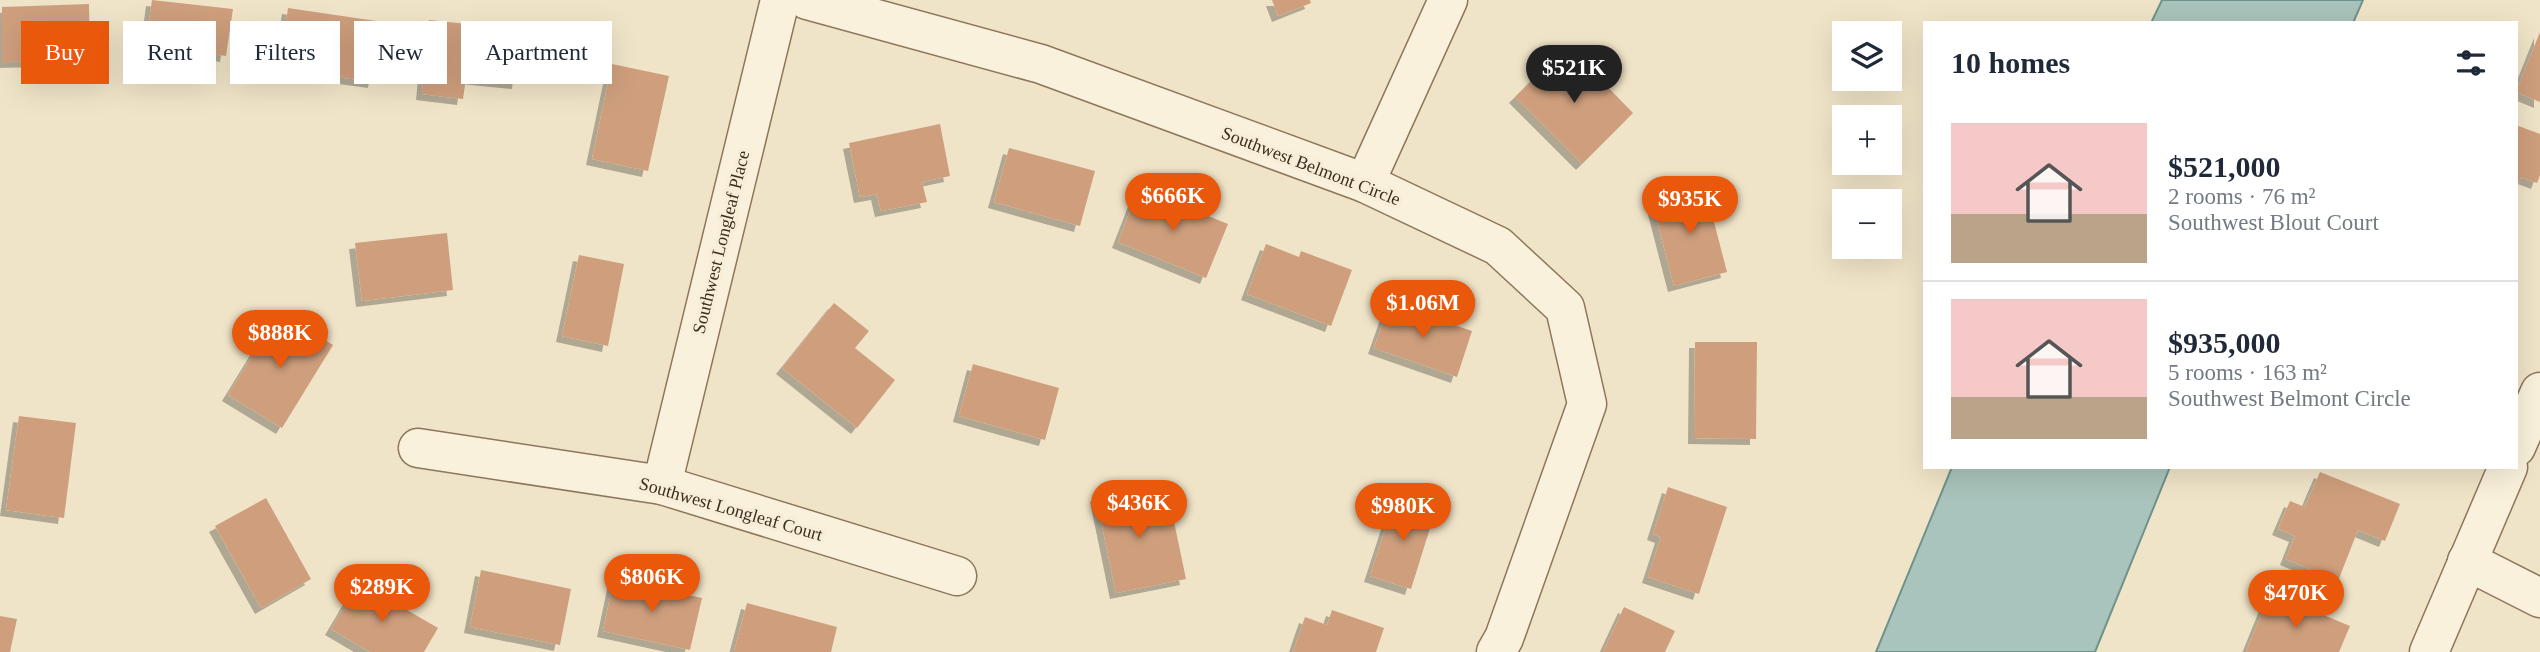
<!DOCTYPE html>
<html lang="en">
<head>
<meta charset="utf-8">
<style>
	:root { --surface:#fff; --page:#f6f6f7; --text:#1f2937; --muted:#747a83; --line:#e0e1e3; --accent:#ea580c }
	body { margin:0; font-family:"Times New Roman",serif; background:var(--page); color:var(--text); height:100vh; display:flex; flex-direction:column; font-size:26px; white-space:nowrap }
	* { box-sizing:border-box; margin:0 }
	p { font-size:23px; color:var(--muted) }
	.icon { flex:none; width:38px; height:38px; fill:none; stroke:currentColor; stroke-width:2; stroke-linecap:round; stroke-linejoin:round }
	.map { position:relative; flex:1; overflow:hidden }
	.drawer { position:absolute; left:1923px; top:21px; width:595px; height:448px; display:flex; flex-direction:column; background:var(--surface); border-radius:0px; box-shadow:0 7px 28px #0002 }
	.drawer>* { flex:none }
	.guide { position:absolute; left:21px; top:21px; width:665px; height:63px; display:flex; gap:14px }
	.tools { position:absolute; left:1832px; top:21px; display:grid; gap:14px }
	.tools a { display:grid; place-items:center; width:70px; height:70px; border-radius:0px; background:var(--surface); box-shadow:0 7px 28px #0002; font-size:35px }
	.price { position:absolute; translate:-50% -60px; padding:0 16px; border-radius:24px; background:var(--accent); color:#fff; font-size:23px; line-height:46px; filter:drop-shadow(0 2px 4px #0008) }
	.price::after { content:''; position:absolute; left:50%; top:42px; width:21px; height:16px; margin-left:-10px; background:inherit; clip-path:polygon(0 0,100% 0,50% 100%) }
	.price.on { background:#222; color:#fff }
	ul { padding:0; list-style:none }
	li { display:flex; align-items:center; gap:21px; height:175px; padding:0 28px }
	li+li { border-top:2px solid var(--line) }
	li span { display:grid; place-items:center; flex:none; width:196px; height:140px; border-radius:0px; color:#555 }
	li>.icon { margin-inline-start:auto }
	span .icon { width:84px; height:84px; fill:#fffc; stroke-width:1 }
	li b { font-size:30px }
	h2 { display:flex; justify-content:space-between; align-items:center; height:84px; padding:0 28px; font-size:30px }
	.pill { padding:0 24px; border-radius:0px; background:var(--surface); box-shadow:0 7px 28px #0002; font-size:24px; line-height:63px }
	.pill.on { background:var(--accent); color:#fff }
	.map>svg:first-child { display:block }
	.water { fill:#a9c4bc; stroke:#6f938a; stroke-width:2 }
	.building { fill:#cf9f7d; filter:url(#shadow) }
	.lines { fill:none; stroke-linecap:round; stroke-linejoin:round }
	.minor-casing { stroke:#8d765c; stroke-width:41 }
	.minor { stroke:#faf1dc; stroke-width:38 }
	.labels { text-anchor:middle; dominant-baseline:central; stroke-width:7; stroke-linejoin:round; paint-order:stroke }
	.street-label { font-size:18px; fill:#3d2e20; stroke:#f7eed8 }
</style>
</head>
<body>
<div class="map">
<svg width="2540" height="652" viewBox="0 0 2540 652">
	<defs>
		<filter id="shadow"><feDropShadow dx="-6" dy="6" stdDeviation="0" flood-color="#0004"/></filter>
	</defs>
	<rect width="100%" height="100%" fill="#f0e4c8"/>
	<g class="water">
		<path d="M2162,0h201l-10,23h-202z"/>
		<path d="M1952,467h218l-75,185h-219z"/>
	</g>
	<g class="building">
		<path d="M152,0l81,9 -7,47 -80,-11z"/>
		<path d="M1272,0h38l1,3 -33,13z"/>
		<path d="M89,4l1,56 -88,2v-55z"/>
		<path d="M288,8l95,14 -9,60 -95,-13z"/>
		<path d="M429,20l94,10 -5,53 -52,-5 -3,21 -41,-5z"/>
		<path d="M2540,32v70l-24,-10z"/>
		<path d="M1567,45l66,68 -51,51 -67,-67z"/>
		<path d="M612,64l57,12 -21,95 -56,-12z"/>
		<path d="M940,124l10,52 -28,6 5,20 -46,9 -4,-17 -17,3 -11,-54z"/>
		<path d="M2516,125l24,9v41l-3,8 -16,-6 -4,11z"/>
		<path d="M1009,148l86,23 -15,55 -86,-24z"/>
		<path d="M1705,187l22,85 -53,14 -22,-85z"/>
		<path d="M1139,188l89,36 -22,54 -88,-36z"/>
		<path d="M447,233l6,57 -91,11 -7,-58z"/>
		<path d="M1266,244l33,13 2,-6 51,19 -21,56 -84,-32z"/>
		<path d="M579,255l45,9 -16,82 -46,-10z"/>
		<path d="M834,303l35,28 -14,17 40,32 -38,48 -75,-60z"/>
		<path d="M1390,303l82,28 -15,46 -83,-29z"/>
		<path d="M279,312l54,33 -51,83 -54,-33z"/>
		<path d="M1695,342h62l-1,97 -62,-1z"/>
		<path d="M973,364l86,24 -14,52 -86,-24z"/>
		<path d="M19,416l57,7 -12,95 -58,-8z"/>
		<path d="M2320,472l80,32 -15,37 -27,-11 -20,51 -52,-22 9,-23 -17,-7 12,-28 15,6z"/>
		<path d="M1150,484l6,31 16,-3 14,67 -70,14 -20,-97z"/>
		<path d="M1668,487l59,20 -28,87 -51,-17 13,-40 -8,-3z"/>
		<path d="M1396,496l40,13 -25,80 -41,-13z"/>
		<path d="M266,498l45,81 -50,29 -46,-82z"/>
		<path d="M481,570l90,19 -11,56 -90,-18z"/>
		<path d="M614,579l88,19 -12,52 -87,-19z"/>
		<path d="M359,582l79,46 -14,24h-54l-39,-23z"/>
		<path d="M2270,593l80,33 -11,26h-93z"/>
		<path d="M747,603l90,24 -6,25h-97z"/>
		<path d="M1624,607l51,24 -10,21h-62z"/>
		<path d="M1332,610l52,18 -8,24h-83l12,-35 22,8z"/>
		<path d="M0,616l17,3 -7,33h-10z"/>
	</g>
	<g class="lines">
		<g class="minor-casing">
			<g id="minor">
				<path d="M807,0l234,64 324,119 133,63 67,62 22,96 -83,234 -8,14"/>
				<path d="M1365,183l83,-183"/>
				<path d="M2516,447l24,-55"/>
				<path d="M418,448l244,37 295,91"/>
				<path d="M662,485l118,-485"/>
				<path d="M2467,561l73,37"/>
				<path d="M2429,652l79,-185"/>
			</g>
		</g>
		<use href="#minor" class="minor"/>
	</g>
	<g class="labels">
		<g class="street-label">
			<text transform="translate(1311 166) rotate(21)">Southwest Belmont Circle</text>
			<text transform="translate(721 242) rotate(-76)">Southwest Longleaf Place</text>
			<text transform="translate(731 509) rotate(16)">Southwest Longleaf Court</text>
		</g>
	</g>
</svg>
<div class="tools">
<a><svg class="icon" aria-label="layers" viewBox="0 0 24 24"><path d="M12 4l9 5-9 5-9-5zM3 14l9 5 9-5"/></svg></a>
<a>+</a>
<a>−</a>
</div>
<b class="price on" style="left:1574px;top:105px">$521K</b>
<b class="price" style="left:1173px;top:233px">$666K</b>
<b class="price" style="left:1690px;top:236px">$935K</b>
<b class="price" style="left:1423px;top:340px">$1.06M</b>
<b class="price" style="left:280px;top:370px">$888K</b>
<b class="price" style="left:1139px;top:540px">$436K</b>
<b class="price" style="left:1403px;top:543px">$980K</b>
<b class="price" style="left:652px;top:614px">$806K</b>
<b class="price" style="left:382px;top:624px">$289K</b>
<b class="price" style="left:2296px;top:630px">$470K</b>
<div class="guide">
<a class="pill on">Buy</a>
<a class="pill">Rent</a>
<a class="pill">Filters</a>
<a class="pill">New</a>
<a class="pill">Apartment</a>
</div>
<section class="drawer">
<h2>10 homes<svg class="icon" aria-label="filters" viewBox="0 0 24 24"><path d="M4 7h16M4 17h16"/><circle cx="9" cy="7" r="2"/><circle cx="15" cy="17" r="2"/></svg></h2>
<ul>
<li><span style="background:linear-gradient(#f6c9c9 65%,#b9a48a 0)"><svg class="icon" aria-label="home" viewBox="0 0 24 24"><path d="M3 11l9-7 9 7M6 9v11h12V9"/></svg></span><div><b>$521,000</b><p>2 rooms · 76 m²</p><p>Southwest Blout Court</p></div></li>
<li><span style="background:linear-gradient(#f6c9c9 70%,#b9a48a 0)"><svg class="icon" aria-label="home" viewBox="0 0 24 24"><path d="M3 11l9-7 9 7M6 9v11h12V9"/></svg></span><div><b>$935,000</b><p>5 rooms · 163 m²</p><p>Southwest Belmont Circle</p></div></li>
</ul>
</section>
</div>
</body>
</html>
